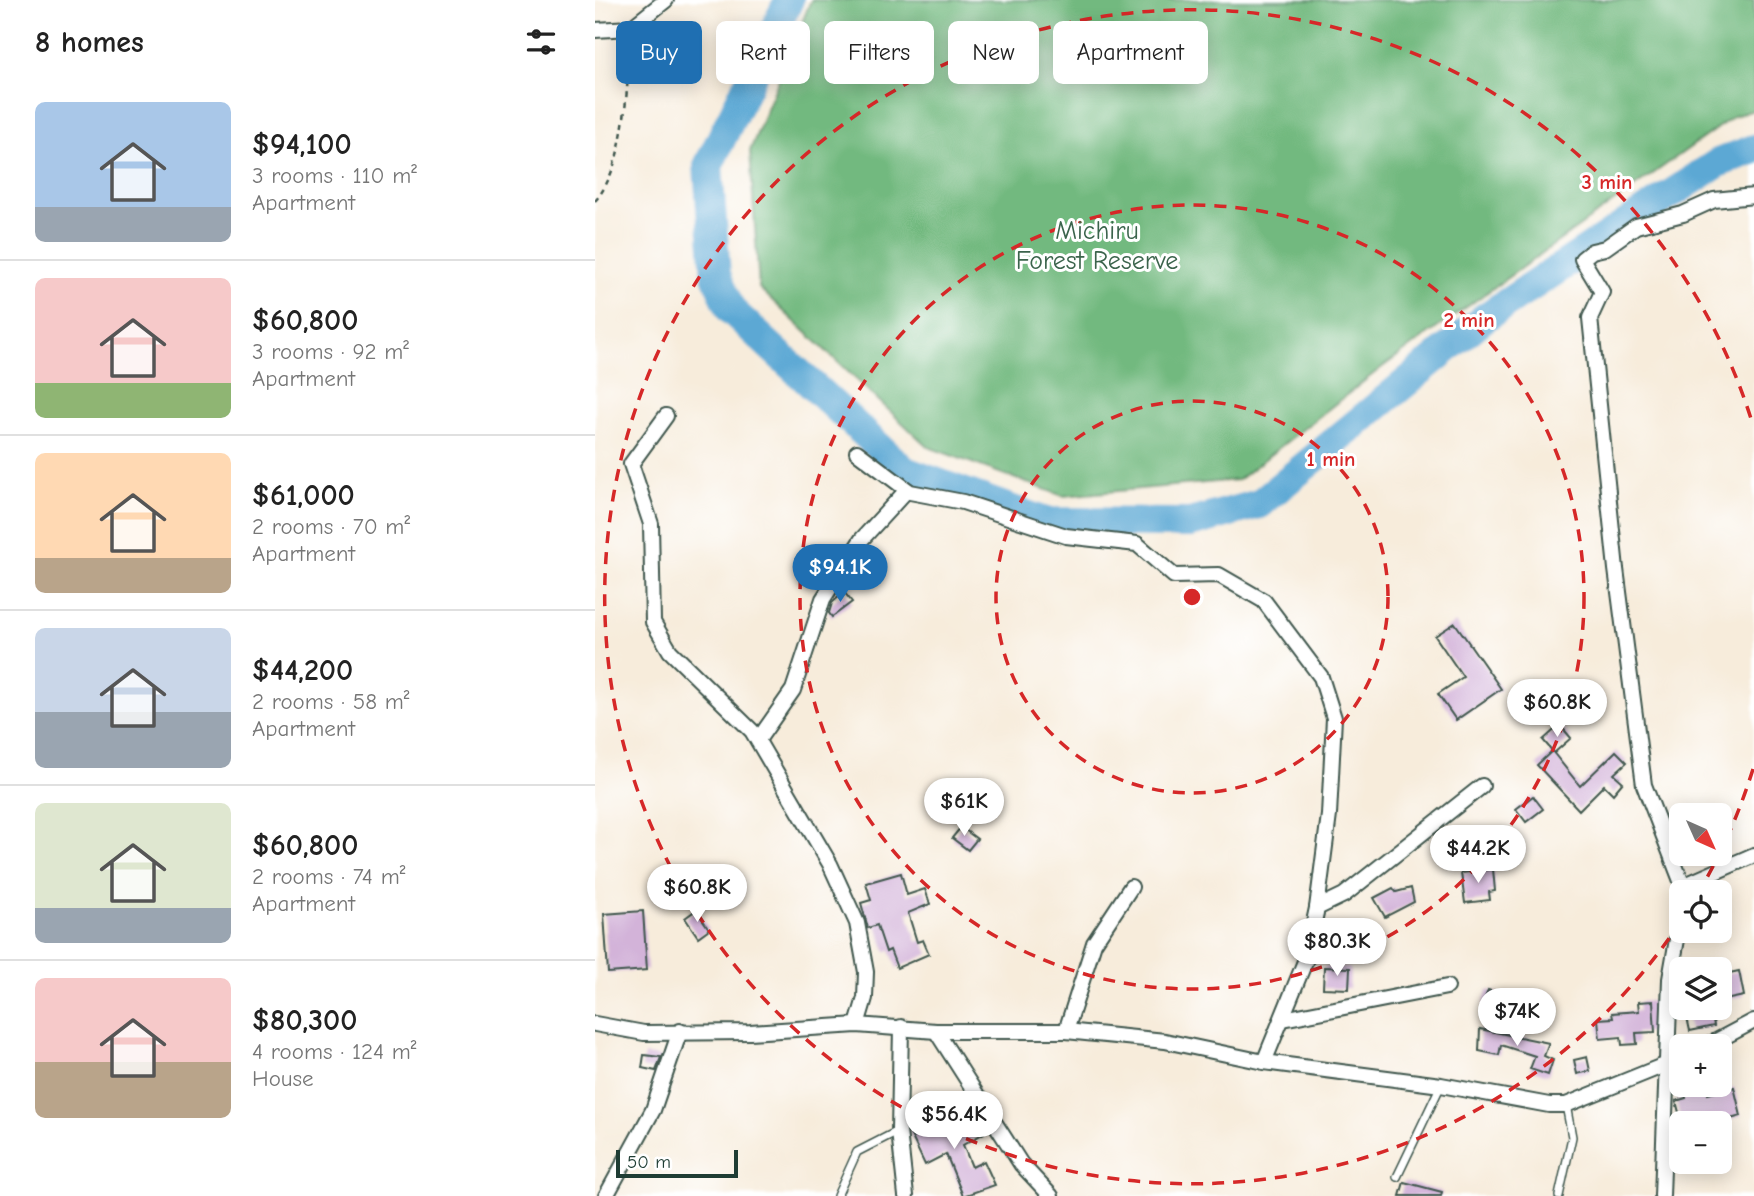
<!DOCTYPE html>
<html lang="en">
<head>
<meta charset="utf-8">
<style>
	:root { --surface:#fff; --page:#f6f6f6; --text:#222; --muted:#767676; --line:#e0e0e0; --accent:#1f6fb2 }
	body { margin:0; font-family:"Comic Neue",sans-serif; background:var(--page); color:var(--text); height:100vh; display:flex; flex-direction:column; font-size:26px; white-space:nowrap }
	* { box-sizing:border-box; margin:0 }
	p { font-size:23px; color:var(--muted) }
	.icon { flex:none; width:38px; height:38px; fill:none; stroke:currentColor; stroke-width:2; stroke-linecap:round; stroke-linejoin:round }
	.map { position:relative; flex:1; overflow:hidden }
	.side { display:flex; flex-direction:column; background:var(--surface); width:595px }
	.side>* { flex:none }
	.guide { position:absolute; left:21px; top:21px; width:665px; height:63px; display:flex; gap:14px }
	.needle { width:46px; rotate:135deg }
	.fabs { position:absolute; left:1074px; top:803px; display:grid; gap:14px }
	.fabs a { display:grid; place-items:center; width:63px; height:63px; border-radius:10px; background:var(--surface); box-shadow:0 4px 18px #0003; font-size:35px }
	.scale { position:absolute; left:21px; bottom:18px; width:122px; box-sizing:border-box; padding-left:7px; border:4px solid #1f3d34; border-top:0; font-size:19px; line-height:24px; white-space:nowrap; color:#1f3d34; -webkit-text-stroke:5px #fff; paint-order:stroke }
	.price { position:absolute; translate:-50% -60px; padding:0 16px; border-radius:24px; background:#fff; color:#222; font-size:23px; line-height:46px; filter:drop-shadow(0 2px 4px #0008) }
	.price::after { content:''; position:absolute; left:50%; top:42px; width:21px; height:16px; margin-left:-10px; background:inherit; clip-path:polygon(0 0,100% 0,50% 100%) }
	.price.active { background:var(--accent); color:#fff }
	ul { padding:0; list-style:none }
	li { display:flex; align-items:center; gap:21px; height:175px; padding:0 35px }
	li+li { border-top:2px solid var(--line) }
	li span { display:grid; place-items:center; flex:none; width:196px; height:140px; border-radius:10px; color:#555 }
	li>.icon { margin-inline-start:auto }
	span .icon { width:84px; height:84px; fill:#fffc; stroke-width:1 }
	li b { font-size:30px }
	h2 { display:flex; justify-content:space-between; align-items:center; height:84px; padding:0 35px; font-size:30px }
	.tag { padding:0 24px; border-radius:10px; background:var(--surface); box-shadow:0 4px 18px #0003; font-size:24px; line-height:63px }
	.tag.active { background:var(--accent); color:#fff }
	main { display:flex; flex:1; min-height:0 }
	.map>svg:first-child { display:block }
	.forest { fill:#72b97f; stroke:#487b5a; stroke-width:2 }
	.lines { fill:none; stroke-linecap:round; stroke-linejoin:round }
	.river { stroke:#5ba8d4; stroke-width:30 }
	.building { fill:#d3b3d9 }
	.lane-casing { stroke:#3f574d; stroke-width:10 }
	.street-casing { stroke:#3f574d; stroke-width:18 }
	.path { stroke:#3f574d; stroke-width:2.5; stroke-dasharray:5 5; stroke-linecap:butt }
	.lane { stroke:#fff; stroke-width:7 }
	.street { stroke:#fff; stroke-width:14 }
	.ring { fill:none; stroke:#d62828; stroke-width:3.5; stroke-dasharray:12 9 }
	.labels { text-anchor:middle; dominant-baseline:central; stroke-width:6; stroke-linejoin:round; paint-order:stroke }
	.park-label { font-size:26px; fill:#3b644c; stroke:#fff }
	.centre { fill:#d62828; stroke:#fff; stroke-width:3.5 }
	.ring-label { font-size:21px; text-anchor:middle; font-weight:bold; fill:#d62828; stroke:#fff; stroke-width:6; stroke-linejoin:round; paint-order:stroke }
</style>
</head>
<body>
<main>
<section class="side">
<h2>8 homes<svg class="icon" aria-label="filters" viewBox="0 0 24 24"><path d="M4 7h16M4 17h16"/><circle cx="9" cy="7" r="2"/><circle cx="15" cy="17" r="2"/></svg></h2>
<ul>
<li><span style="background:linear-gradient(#a9c7e8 75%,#9aa5b1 0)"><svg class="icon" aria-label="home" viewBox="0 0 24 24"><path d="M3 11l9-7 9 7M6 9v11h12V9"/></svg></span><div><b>$94,100</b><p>3 rooms · 110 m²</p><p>Apartment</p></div></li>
<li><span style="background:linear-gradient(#f6c9c9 75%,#8fb573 0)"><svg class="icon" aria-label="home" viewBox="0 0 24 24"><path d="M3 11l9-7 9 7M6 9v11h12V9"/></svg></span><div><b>$60,800</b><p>3 rooms · 92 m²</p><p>Apartment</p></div></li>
<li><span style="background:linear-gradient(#ffd9b3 75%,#b9a48a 0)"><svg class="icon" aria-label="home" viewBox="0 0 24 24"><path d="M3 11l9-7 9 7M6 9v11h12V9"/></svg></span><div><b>$61,000</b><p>2 rooms · 70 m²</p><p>Apartment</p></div></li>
<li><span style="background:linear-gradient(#c9d6e8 60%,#9aa5b1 0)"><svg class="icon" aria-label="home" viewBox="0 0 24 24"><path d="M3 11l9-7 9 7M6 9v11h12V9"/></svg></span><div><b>$44,200</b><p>2 rooms · 58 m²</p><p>Apartment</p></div></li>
<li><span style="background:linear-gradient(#dfe7d0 75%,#9aa5b1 0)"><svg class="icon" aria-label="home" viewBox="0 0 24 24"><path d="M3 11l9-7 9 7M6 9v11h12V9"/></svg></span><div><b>$60,800</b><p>2 rooms · 74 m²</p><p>Apartment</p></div></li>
<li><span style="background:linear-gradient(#f6c9c9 60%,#b9a48a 0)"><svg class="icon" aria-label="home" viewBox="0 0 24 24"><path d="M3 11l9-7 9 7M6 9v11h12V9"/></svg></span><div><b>$80,300</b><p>4 rooms · 124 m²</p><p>House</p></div></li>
</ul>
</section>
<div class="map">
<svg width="1159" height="1196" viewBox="0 0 1159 1196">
	<rect width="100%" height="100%" fill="#fff"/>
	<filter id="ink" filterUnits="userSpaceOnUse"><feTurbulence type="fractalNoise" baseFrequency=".0143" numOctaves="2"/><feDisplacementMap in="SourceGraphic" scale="14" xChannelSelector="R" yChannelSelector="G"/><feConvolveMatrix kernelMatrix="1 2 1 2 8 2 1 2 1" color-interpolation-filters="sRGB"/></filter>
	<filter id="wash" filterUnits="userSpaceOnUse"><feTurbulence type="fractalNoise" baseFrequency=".00686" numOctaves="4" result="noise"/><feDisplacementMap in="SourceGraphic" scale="28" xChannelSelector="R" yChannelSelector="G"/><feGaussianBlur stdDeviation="1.57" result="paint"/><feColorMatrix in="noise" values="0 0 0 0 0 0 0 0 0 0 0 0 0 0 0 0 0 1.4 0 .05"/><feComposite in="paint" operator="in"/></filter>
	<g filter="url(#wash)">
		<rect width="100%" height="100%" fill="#f7ecdb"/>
		<path class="forest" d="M216,0h943v110l-20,6 -353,252 -143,112 -175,16 -135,-49 -169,-159 -9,-137z"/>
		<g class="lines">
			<path class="river" d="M194,0l-81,166 8,109 15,35 174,161 141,51 144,1 69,-19 225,-186 234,-155 36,-14"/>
		</g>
		<g id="blocks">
			<g class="building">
				<path d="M249,592l8,10 -20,15 -3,-4 3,-10z"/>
				<path d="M860,623l46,66 -45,31 -18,-26 25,-17 -28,-41z"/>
				<path d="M965,725l11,13 -17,15 -11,-13z"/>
				<path d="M957,751l28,35 36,-35 11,11 -13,12 9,8 -10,12 -9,-9 -25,25 -42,-45z"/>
				<path d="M938,796l10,13 -17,13 -10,-13z"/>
				<path d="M366,827l16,12 -9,11 -16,-12z"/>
				<path d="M898,869l2,22 -6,1 1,8 -25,3 -4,-30z"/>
				<path d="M306,873l6,22 18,-6 5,15 -22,9 9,29 6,-2 6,14 -32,14 -7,-18 -4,2 -9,-27 -9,3 -7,-25 10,-3 -5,-17z"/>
				<path d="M798,888l3,4 15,-4 3,14 -29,15 -11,-19z"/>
				<path d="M101,910l13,19 -11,8 -13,-19z"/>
				<path d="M48,911l4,59 -39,3 -4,-59z"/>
				<path d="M729,967l26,1 -1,21 -26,-1z"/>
				<path d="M1144,971l5,25 -24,5v-26z"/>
				<path d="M893,990l32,11 -5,15 -32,-12z"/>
				<path d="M1058,1001l2,31 -19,1 1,11 -15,1 -1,-8 -21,2 -2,-20 15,-1 -1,-5 27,-2 -1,-9z"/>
				<path d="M1090,1008h26l3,18 -24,5z"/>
				<path d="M885,1029l69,14 -5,13 9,4 -5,15 -18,-6 5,-13 -34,-11 -2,10 -20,-4z"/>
				<path d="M49,1055l17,2 -5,14 -14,-3z"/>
				<path d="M992,1057l3,14 -13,3 -3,-14z"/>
				<path d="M1111,1085l2,9 26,-7 7,29 -28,8h-31l-6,-23 10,-3 -2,-9z"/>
				<path d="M378,1112l11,21 -21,12 9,22 12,-6 11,24 -32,11 -17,-42 -21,11 -16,-34 25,-14 7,13z"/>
				<path d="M809,1182l38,10 -1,4h-41z"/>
			</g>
		</g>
	</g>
	<g filter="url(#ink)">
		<use href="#blocks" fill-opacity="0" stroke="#3f574d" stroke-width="2"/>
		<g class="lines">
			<g class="lane-casing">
				<g id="lane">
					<path d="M802,1177l44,-92"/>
					<path d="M242,1196l20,-44 41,-21"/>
					<path d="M964,1196l13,-59 -6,-32"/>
				</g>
			</g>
			<g class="street-casing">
				<g id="street">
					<path d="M0,30l36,-2 35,-28"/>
					<path d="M71,416l-35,48 20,60 2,98 17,29 82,80 78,133 27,59 9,49 -1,26 -8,27"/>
					<path d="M262,452l53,40 53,10 103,34 71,8 37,32 45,-1 45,26 57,76 13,41 -5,97 -12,93 -11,51 -42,103"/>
					<path d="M163,740l35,-50 30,-91 39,-60 45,-49"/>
					<path d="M1088,886l-39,-101 -28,-216 -26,-251 12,-26 -20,-33 10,-8 13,-3 31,-22 47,-12 31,-14 40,-4"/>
					<path d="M1088,892v-6l71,-31"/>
					<path d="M722,908l27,-13 138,-109"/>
					<path d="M688,1019l164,-32"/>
					<path d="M0,1024l49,9 106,-1 107,-7 79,6h130l99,10 99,21 177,23 108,20h17l116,-47"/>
					<path d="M306,1027l-2,104 7,65"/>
					<path d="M341,1031l85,133 30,32"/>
					<path d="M471,1031l28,-88 37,-56"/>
					<path d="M1112,1046l47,-25"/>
					<path d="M11,1196l47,-86 27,-79"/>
					<path d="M1067,1196l8,-217 12,-68"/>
				</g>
			</g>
			<path class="path" d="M0,201c31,-35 32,-115 35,-159"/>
			<use href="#lane" class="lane"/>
			<use href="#street" class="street"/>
		</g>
	</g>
	<g class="ring">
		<circle cx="597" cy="597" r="196"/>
		<circle cx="597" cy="597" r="392"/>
		<path d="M1158 769A587 587 0 0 1 1105 890M1086 921A587 587 0 1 1 1158 425"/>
	</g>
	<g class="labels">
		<g class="park-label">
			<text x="502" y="231">Michiru<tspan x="502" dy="30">Forest Reserve</tspan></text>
		</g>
	</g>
	<circle cx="597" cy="597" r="10" class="centre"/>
	<g class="ring-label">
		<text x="1012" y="189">3 min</text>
		<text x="874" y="327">2 min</text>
		<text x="736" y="466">1 min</text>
	</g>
</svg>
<div class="fabs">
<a><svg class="needle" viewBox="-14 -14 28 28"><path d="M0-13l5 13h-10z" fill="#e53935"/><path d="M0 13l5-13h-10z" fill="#767676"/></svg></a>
<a><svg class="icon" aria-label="locate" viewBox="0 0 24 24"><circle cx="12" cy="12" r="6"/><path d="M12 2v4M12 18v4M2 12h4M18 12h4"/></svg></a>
<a><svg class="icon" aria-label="layers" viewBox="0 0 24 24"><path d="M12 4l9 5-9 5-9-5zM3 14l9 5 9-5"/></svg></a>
<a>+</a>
<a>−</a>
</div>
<div class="scale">50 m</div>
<b class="price active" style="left:245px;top:604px">$94.1K</b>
<b class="price" style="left:962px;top:739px">$60.8K</b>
<b class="price" style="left:369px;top:838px">$61K</b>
<b class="price" style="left:883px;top:885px">$44.2K</b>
<b class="price" style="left:102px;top:924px">$60.8K</b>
<b class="price" style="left:742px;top:978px">$80.3K</b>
<b class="price" style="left:922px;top:1048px">$74K</b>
<b class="price" style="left:359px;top:1151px">$56.4K</b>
<div class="guide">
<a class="tag active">Buy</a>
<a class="tag">Rent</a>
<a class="tag">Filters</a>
<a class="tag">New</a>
<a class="tag">Apartment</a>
</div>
</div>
</main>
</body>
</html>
